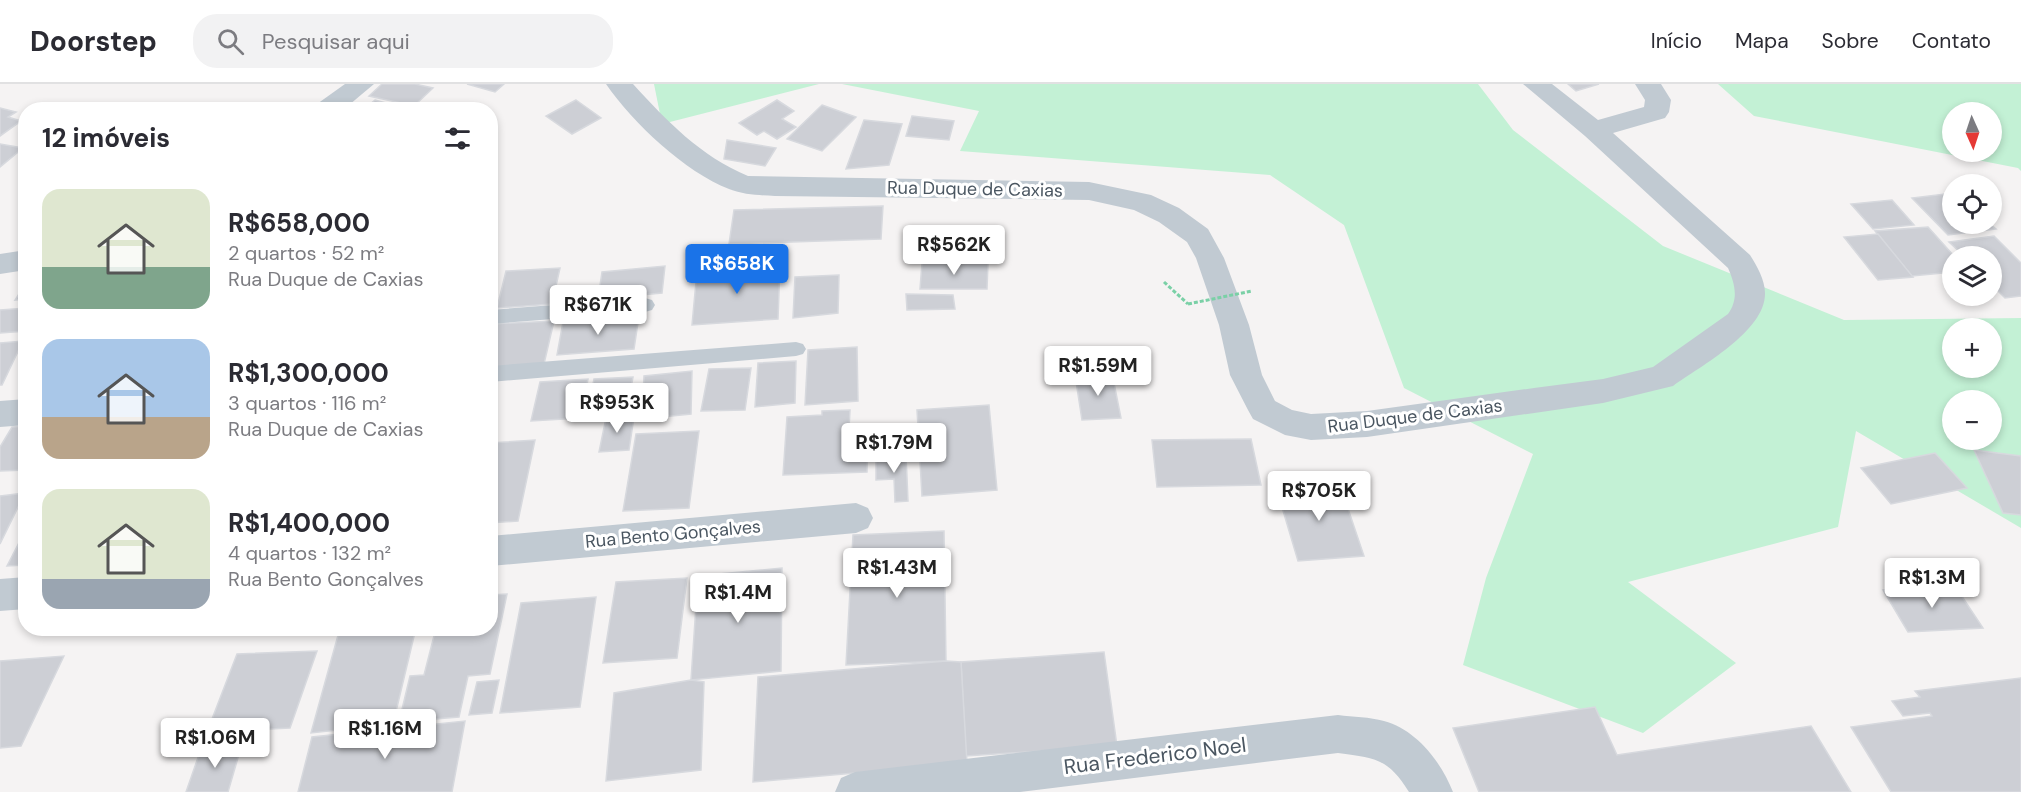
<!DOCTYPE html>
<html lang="pt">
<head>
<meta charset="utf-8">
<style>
	:root { --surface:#fff; --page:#f2f2f3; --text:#2b2b33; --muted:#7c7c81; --line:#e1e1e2; --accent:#1a73e8 }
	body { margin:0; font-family:"DM Sans",sans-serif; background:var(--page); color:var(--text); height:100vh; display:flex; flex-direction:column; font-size:22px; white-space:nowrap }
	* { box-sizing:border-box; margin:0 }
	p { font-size:20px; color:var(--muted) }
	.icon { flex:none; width:33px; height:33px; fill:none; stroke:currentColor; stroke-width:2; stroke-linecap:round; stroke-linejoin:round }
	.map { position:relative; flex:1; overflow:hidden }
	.drawer { position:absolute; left:18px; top:18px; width:480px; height:534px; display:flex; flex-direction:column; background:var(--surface); border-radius:24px; box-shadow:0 3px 9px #0003 }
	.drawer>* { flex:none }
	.needle { width:39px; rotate:177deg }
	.tools { position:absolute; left:1942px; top:18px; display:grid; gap:12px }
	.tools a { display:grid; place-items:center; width:60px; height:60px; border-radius:50%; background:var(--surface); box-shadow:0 3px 9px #0003; font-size:30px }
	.price { position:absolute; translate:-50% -51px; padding:0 14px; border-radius:6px; background:#fff; color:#222; font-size:20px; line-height:39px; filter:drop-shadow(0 2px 3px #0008) }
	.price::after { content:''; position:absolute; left:50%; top:36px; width:18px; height:14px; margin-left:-9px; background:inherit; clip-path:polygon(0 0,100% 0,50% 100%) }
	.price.selected { background:var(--accent); color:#fff }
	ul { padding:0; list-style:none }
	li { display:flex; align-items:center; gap:18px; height:150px; padding:0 24px }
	li span { display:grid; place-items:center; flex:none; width:168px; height:120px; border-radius:18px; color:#555 }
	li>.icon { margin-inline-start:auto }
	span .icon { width:72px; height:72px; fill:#fffc; stroke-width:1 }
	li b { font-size:26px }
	h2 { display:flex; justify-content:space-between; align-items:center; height:72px; padding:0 24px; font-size:26px }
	header { display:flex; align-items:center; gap:36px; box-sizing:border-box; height:84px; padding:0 30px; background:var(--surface); border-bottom:2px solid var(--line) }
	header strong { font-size:28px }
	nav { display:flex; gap:33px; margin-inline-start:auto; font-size:21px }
	.search { width:420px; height:54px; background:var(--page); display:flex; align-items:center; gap:15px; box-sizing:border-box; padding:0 21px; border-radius:24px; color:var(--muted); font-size:22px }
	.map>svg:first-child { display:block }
	.green { fill:#c3f1d5; fill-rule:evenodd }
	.building { fill:#cdcfd5; stroke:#d7d9de; stroke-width:1.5 }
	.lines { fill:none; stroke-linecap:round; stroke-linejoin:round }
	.path { stroke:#7ad0a6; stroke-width:3; stroke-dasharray:4 2; stroke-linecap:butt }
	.lane { fill:#c1cad2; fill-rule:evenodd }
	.street { fill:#c1cad2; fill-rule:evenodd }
	.path-bridge { stroke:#7ad0a6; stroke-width:3; stroke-dasharray:4 2; stroke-linecap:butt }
	.labels { text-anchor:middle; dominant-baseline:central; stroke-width:6; stroke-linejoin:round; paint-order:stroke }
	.street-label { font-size:18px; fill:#4a5661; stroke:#fff }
	.near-street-label { font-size:21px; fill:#4a5661; stroke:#fff }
</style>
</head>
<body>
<header>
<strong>Doorstep</strong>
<div class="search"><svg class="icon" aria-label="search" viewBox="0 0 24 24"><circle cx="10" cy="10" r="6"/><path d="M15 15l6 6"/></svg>Pesquisar aqui</div>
<nav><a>Início</a><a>Mapa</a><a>Sobre</a><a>Contato</a></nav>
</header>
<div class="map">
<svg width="2021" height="708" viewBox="0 0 2021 708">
	<rect width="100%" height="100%" fill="#f5f3f3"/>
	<g class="green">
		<path d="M654,0h165l-157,40z"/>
		<path d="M842,0h636l35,46 150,116 181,74 177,-2v210l-165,-97 -18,96 -210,55 108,81 -93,70 -180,-68 23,-87 47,-124 -129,-66 -60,-163 -74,-50 -310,-24 19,-40zM1953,244h39v40h-39zM1953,316h39v40h-39z"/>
		<path d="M1718,0h303v87l-3,-3 -264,-52zM1953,28h39v40h-39z"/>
	</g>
	<g class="building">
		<path d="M382,0h33l18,4 -19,18 -45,-10z"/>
		<path d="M467,0h37l-9,8z"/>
		<path d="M1568,0h31l-23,7z"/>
		<path d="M375,16l29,8 -41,2z"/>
		<path d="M576,16l25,18 -29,16 -26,-18z"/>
		<path d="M777,16l17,11 -12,8 14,8 -19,12 -13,-8 -7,4 -18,-12z"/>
		<path d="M822,21l34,12 -34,34 -35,-12z"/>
		<path d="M0,24l16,4 -8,5 13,4 -21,15z"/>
		<path d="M912,32l42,5 -5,19 -43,-4z"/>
		<path d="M864,36l38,4 -13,41 -43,4z"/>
		<path d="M727,56l49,8 -11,18 -41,-7z"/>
		<path d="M0,60l23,4 -23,19z"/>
		<path d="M1953,109v31h37l6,5 -48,6 -36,-37z"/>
		<path d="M1892,116l22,25 -41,4 -22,-25z"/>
		<path d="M883,122l-2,33 -152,5 5,-34z"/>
		<path d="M1928,143l26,29 -1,16 -41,4 -37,-45z"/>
		<path d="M1878,150l35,43 -35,3 -34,-43z"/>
		<path d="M1994,152l27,27v33l-16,2 -13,-13v-29h-28l-15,-14z"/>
		<path d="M922,179h66l-1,26h-67z"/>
		<path d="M780,181l-2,54 -86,6 5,-54z"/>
		<path d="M665,182l-3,27 -64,6 4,-27z"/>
		<path d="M560,184l-8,36 -55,4 9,-37z"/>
		<path d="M839,191l-1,38 -45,5 2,-41z"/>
		<path d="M26,199v16l-11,1z"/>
		<path d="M906,210l47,1 2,14 -48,1z"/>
		<path d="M26,224v23l-26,2v-23z"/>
		<path d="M639,232l-5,33 -77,6 6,-33z"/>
		<path d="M554,237l-10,43 -54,3v-43z"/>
		<path d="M23,257l-21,44h-2v-42z"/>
		<path d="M857,263l1,54 -53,4 3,-55z"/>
		<path d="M796,277l-1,42 -40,4 3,-44z"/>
		<path d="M751,284l-6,42 -44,1 8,-42z"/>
		<path d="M692,287l-1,43 -49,5 2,-43z"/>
		<path d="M1112,289l9,45 -39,2 -7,-45z"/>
		<path d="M633,293l-7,39 -40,2 8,-39z"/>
		<path d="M588,295l-7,39 -50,3 9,-39z"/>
		<path d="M989,321l8,85 -75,6 -5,-86z"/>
		<path d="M850,326l-1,20h19l-1,42 -84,3 4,-58 35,-2v-4z"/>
		<path d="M634,333l-5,33 -30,2 7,-34z"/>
		<path d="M26,342v44l-26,1v-24l12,-20z"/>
		<path d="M699,347l-10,77 -66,3 13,-77z"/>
		<path d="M1251,355l10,46 -104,2 -5,-47z"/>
		<path d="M535,356l-17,81 -28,2v-80z"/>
		<path d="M1974,366l47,6v59l-18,-2z"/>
		<path d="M1935,369l32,35 -76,16 -30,-36z"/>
		<path d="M906,370l2,47 -13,1 -1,-23 -18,1v-24z"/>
		<path d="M1339,398l25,74 -66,5 -22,-74z"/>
		<path d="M25,409l-25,51v-48z"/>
		<path d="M26,445v36l-19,1z"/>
		<path d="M944,447l2,130 -100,4 7,-130z"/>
		<path d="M782,484l-1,103 -90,9 7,-104z"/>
		<path d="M687,494l-10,80 -74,5 13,-81z"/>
		<path d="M1955,502l28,42 -75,4 -25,-42z"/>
		<path d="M507,510l-17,80 -22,2 -9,41 -60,5 11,-46 14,-1 12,-47h54v-33z"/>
		<path d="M596,513l-16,110 -80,6 21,-110z"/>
		<path d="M340,544h76l-23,96 -82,9z"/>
		<path d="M317,567l-27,77 -83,4 30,-78z"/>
		<path d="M1104,568l13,94 -151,10 -5,-94z"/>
		<path d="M64,572l-43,90 -21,2v-87z"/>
		<path d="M946,577l15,1 6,101 -214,19 5,-105z"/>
		<path d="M2021,594v114h-130l-40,-65 81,-11 -2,-3 -27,3 -11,-15 28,-4 -5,-6z"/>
		<path d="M499,596l-7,33 -23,2 8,-33z"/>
		<path d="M691,596l13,2 -3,88 -95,11 8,-88z"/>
		<path d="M1595,623l22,48 194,-29 40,66h-372l-26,-64z"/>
		<path d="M465,637l-13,71h-154l14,-55z"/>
		<path d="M242,660l-14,48h-42l16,-46z"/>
	</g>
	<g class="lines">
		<path class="path" d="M1164,198l24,22"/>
		<g class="lane">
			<path d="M645,214l7,2 3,5 -3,5 -7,2 -155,12v-14z"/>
			<path d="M796,258l7,2 3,5 -3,5 -7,2 -306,26v-16z"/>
		</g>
		<g class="street">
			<path d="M345,0h29l-31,26h-30l4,-6z"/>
			<path d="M606,0h27c34,37 67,72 115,92l341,6 62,13 28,13 29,21 16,29 25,67 13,50 13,26 17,9 19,4 56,-3 167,-23 69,-9 50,-12 75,-53c11,-15 7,-30 0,-46l-143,-132 -62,-52h29l46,36 46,-13 1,-7 -10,-16h26l10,16 -2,12 -4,6 -52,15 137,122c7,11 15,25 15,38 1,38 -64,73 -92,93l-70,17 -236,34 -56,3 -26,-5 -32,-16 -5,-9 -18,-35 -11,-50 -23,-67 -9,-16 -28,-20 -25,-12 -45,-10 -314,-4c-16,-1 -31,-1 -46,-7 -44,-17 -96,-66 -123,-105z"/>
			<path d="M26,166v20l-26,4v-20z"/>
			<path d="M26,315v26l-26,2v-26z"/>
			<path d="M856,419l12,5 5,10 -5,10 -12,5 -366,33v-30z"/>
			<path d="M26,493v32l-26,2v-32z"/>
			<path d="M1338,631c15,2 32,2 46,6 33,9 57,41 69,71h-44c-21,-34 -34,-34 -71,-39l-318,39h-185l6,-14 14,-6z"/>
		</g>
		<path class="path-bridge" d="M1188,220l64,-13"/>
	</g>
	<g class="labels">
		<g class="street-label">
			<text transform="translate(975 105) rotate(1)">Rua Duque de Caxias</text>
			<text transform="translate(1415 332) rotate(-7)">Rua Duque de Caxias</text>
			<text transform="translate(673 450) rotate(-5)">Rua Bento Gonçalves</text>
		</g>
		<g class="near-street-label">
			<text transform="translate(1155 672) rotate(-7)">Rua Frederico Noel</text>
		</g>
	</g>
</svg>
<div class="tools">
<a><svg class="needle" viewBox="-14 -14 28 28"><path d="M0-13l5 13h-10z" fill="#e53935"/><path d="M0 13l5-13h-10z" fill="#7c7c81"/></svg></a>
<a><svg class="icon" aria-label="locate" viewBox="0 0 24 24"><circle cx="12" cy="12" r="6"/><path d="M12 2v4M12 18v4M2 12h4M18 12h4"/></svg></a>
<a><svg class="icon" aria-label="layers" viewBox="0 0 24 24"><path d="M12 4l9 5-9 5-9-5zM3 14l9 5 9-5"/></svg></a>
<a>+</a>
<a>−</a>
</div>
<b class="price" style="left:954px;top:192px">R$562K</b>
<b class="price selected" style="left:737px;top:211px">R$658K</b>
<b class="price" style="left:598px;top:252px">R$671K</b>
<b class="price" style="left:1098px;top:313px">R$1.59M</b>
<b class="price" style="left:617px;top:350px">R$953K</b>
<b class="price" style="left:894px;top:390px">R$1.79M</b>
<b class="price" style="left:1319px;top:438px">R$705K</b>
<b class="price" style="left:897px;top:515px">R$1.43M</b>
<b class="price" style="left:1932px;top:525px">R$1.3M</b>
<b class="price" style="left:738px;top:540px">R$1.4M</b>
<b class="price" style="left:385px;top:676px">R$1.16M</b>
<b class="price" style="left:215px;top:685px">R$1.06M</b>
<section class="drawer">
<h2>12 imóveis<svg class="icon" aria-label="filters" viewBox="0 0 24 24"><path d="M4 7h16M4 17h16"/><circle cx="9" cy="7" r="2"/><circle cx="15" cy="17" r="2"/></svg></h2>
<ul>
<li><span style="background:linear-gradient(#dfe7d0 65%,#7fa58c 0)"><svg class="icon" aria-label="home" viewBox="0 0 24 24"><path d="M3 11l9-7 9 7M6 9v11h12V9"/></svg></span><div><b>R$658,000</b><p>2 quartos · 52 m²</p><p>Rua Duque de Caxias</p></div></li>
<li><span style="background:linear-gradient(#a9c7e8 65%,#b9a48a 0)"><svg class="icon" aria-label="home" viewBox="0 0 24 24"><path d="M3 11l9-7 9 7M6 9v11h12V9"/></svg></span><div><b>R$1,300,000</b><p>3 quartos · 116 m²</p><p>Rua Duque de Caxias</p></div></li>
<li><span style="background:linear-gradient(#dfe7d0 75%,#9aa5b1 0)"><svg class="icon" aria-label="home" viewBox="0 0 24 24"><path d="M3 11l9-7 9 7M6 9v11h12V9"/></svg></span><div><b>R$1,400,000</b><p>4 quartos · 132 m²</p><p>Rua Bento Gonçalves</p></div></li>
</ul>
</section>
</div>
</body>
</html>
